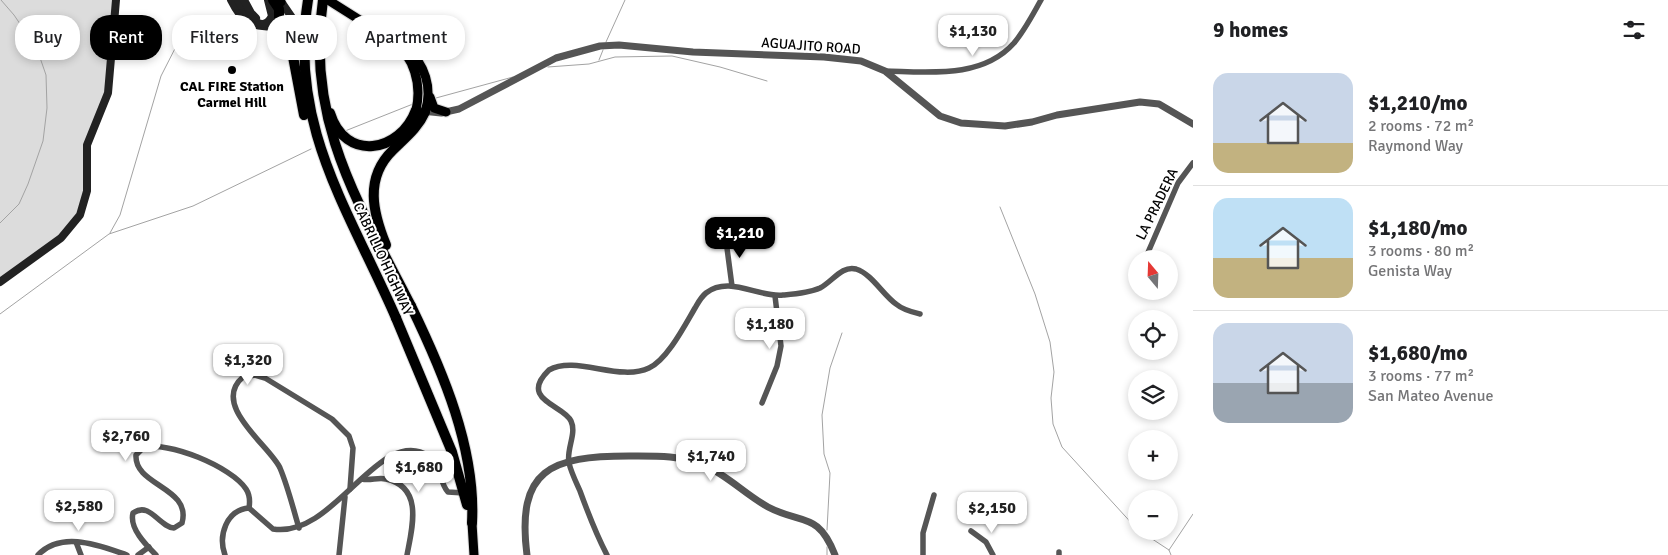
<!DOCTYPE html>
<html lang="en">
<head>
<meta charset="utf-8">
<style>
	:root { --surface:#fff; --page:#f2f2f2; --text:#202124; --muted:#757577; --line:#e0e0e0; --accent:#000 }
	body { margin:0; font-family:Signika,sans-serif; background:var(--page); color:var(--text); height:100vh; display:flex; flex-direction:column; font-size:19px; white-space:nowrap }
	* { box-sizing:border-box; margin:0 }
	p { font-size:16px; color:var(--muted) }
	.icon { flex:none; width:28px; height:28px; fill:none; stroke:currentColor; stroke-width:2; stroke-linecap:round; stroke-linejoin:round }
	.map { position:relative; flex:1; overflow:hidden }
	.panel { display:flex; flex-direction:column; background:var(--surface); width:475px }
	.panel>* { flex:none }
	.top-card { position:absolute; left:15px; top:15px; width:475px; height:45px; display:flex; gap:10px }
	.needle { width:32px; rotate:341deg }
	.fabs { position:absolute; left:1128px; top:250px; display:grid; gap:10px }
	.fabs a { display:grid; place-items:center; width:50px; height:50px; border-radius:50%; background:var(--surface); box-shadow:0 2px 8px #0003; font-size:25px }
	.price { position:absolute; translate:-50% -42px; padding:0 11px; border-radius:10px; background:#fff; color:#222; font-size:16px; line-height:32px; filter:drop-shadow(0 1px 2px #0008) }
	.price::after { content:''; position:absolute; left:50%; top:30px; width:15px; height:11px; margin-left:-8px; background:inherit; clip-path:polygon(0 0,100% 0,50% 100%) }
	.price.current { background:var(--accent); color:#fff }
	ul { padding:0; list-style:none }
	li { display:flex; align-items:center; gap:15px; height:125px; padding:0 20px }
	li+li { border-top:1px solid var(--line) }
	li span { display:grid; place-items:center; flex:none; width:140px; height:100px; border-radius:15px; color:#555 }
	li>.icon { margin-inline-start:auto }
	span .icon { width:60px; height:60px; fill:#fffc; stroke-width:1 }
	li b { font-size:21px }
	h2 { display:flex; justify-content:space-between; align-items:center; height:60px; padding:0 20px; font-size:21px }
	.chip { padding:0 18px; border-radius:20px; background:var(--surface); box-shadow:0 2px 8px #0003; font-size:18px; line-height:45px }
	.chip.current { background:var(--accent); color:#fff }
	main { display:flex; flex:1; min-height:0 }
	.map>svg:first-child { display:block }
	.green { fill:#dcdcdc }
	.lines { fill:none; stroke-linecap:round; stroke-linejoin:round }
	.stream { stroke:#a3a3a3; stroke-width:1 }
	.primary-casing { stroke:#dbdbdb; stroke-width:11 }
	.trunk-casing { stroke:#dbdbdb; stroke-width:12 }
	.motorway-casing { stroke:#dbdbdb; stroke-width:12 }
	.minor { stroke:#555; stroke-width:5.5 }
	.tertiary { stroke:#555; stroke-width:7 }
	.secondary { stroke:#222; stroke-width:8 }
	.primary { stroke:#000; stroke-width:9 }
	.trunk { stroke:#000; stroke-width:10 }
	.motorway { stroke:#000; stroke-width:10 }
	.poi-dot { fill:#000; stroke:#fff; stroke-width:2 }
	.labels { text-anchor:middle; dominant-baseline:central; stroke-width:4; stroke-linejoin:round; paint-order:stroke }
	.street-label { font-size:14px; fill:#000; stroke:#fff }
	.poi-label { font-size:14px; font-weight:bold; fill:#000; stroke:#fff }
</style>
</head>
<body>
<main>
<div class="map">
<svg width="1193" height="555" viewBox="0 0 1193 555">
	<rect width="100%" height="100%" fill="#fff"/>
	<path class="green" d="M0,0h116l-7,78 -18,56 -3,48 -14,42 -74,58z"/>
	<g class="lines">
		<g class="stream">
			<path d="M606,42l19,-42"/>
			<path d="M599,60l4,-10"/>
			<path d="M548,67l41,-3 26,-7 57,-1 48,11 47,14"/>
			<path d="M436,98l77,-21"/>
			<path d="M345,131l68,-27"/>
			<path d="M1000,207l35,87 15,48 4,30 -3,26 2,26 9,23 74,81"/>
			<path d="M0,223l19,-19 9,-20 15,-43 4,-33 -1,-33 -9,-26 -23,-34 -13,-15"/>
			<path d="M110,233l10,-18 41,-139 25,-49"/>
			<path d="M0,314l109,-80 84,-28 118,-57"/>
			<path d="M827,530l3,-57 -6,-19 -2,-39 8,-47 12,-35"/>
			<path d="M1140,531l29,19 2,5"/>
			<path d="M827,547v8"/>
			<path d="M1169,550l24,-36"/>
		</g>
		<g class="primary-casing">
			<g id="primary">
				<path d="M280,0l1,2"/>
				<path d="M328,0l65,41c21,16 29,43 23,69"/>
				<path d="M406,48c19,16 27,40 19,64"/>
				<path d="M430,97l4,11 12,4"/>
				<path d="M472,523l2,32"/>
			</g>
		</g>
		<g class="trunk-casing">
			<g id="trunk">
				<path d="M411,306c32,66 65,143 61,217"/>
				<path d="M396,318l56,134 15,53"/>
			</g>
		</g>
		<g class="motorway-casing">
			<g id="motorway">
				<path d="M273,0l6,9v15l12,22 13,69"/>
				<path d="M308,0c-20,125 41,210 88,318"/>
				<path d="M323,0c-18,121 36,204 88,306"/>
				<path d="M330,113c15,49 70,40 86,-3"/>
				<path d="M386,245c-13,-32 -22,-67 7,-95 12,-12 25,-22 32,-38"/>
			</g>
		</g>
		<g class="minor">
			<path d="M885,71c44,1 97,8 129,-28 11,-13 19,-29 27,-43"/>
			<path d="M725,233l7,53"/>
			<path d="M1146,257l32,-74 15,-20"/>
			<path d="M762,403l15,-37 4,-20 -6,-50"/>
			<path d="M362,479c8,2 16,-2 24,0 38,8 26,49 21,76"/>
			<path d="M249,508l24,21c62,10 106,-105 156,-73 15,10 9,26 19,36l16,1"/>
			<path d="M299,528c-6,-20 -11,-41 -19,-60 -10,-22 -70,-63 -37,-91l12,-2 10,3 67,41 17,17 4,12 -3,41"/>
			<path d="M971,531l15,11 7,13"/>
			<path d="M76,542l5,13"/>
			<path d="M38,555c24,-25 62,-9 89,0"/>
			<path d="M138,555l11,-8"/>
			<path d="M156,555c-10,-10 -27,-27 -23,-42 17,-12 26,14 41,15l8,-5c10,-36 -48,-37 -46,-68l7,-7c24,-8 89,19 103,41 4,6 4,13 3,19"/>
			<path d="M225,555c-7,-19 1,-45 24,-47"/>
			<path d="M339,555l6,-58"/>
			<path d="M607,555c-11,-21 -19,-42 -27,-64 -4,-9 -9,-19 -11,-28 -3,-14 8,-29 2,-42 -7,-16 -53,-21 -22,-51 27,-15 70,12 100,-2 18,-8 36,-43 46,-60 3,-5 6,-11 11,-15 24,-18 52,5 77,2 12,-1 26,-2 37,-7 12,-6 22,-23 36,-19 16,5 27,26 40,35 7,6 16,8 24,10"/>
			<path d="M923,555v-22l11,-38"/>
			<path d="M1059,555v-3"/>
		</g>
		<g class="tertiary">
			<path d="M422,111l19,2 18,-4 97,-51 44,-12 19,-1 74,7 131,5 37,4 24,10 55,45 21,7 44,3 27,-4 25,-7 83,-13 19,2 34,20"/>
			<path d="M527,555c-11,-86 24,-99 102,-99 25,0 51,-1 75,9 23,10 42,30 64,42 34,18 50,4 67,48"/>
		</g>
		<g class="secondary">
			<path d="M231,0c11,22 18,26 41,27 8,0 14,4 20,-1l1,-7 -13,-19"/>
			<path d="M238,0c6,11 23,37 34,16l-4,-16"/>
			<path d="M244,0l7,13 5,5"/>
			<path d="M0,282l61,-44 19,-23 7,-24v-46l21,-52 8,-93"/>
		</g>
		<use href="#primary" class="primary"/>
		<use href="#trunk" class="trunk"/>
		<use href="#motorway" class="motorway"/>
	</g>
	<circle class="poi-dot" cx="232" cy="70" r="5"/>
	<g class="labels">
		<g class="street-label">
			<text transform="translate(811 46) rotate(4)">AGUAJITO ROAD</text>
			<text transform="translate(1157 204) rotate(-64)">LA PRADERA</text>
			<text transform="translate(383 259) rotate(65)">CABRILLO HIGHWAY</text>
		</g>
		<g class="poi-label">
			<text x="232" y="86">CAL FIRE Station<tspan x="232" dy="16">Carmel Hill</tspan></text>
		</g>
	</g>
</svg>
<div class="fabs">
<a><svg class="needle" viewBox="-14 -14 28 28"><path d="M0-13l5 13h-10z" fill="#e53935"/><path d="M0 13l5-13h-10z" fill="#757577"/></svg></a>
<a><svg class="icon" aria-label="locate" viewBox="0 0 24 24"><circle cx="12" cy="12" r="6"/><path d="M12 2v4M12 18v4M2 12h4M18 12h4"/></svg></a>
<a><svg class="icon" aria-label="layers" viewBox="0 0 24 24"><path d="M12 4l9 5-9 5-9-5zM3 14l9 5 9-5"/></svg></a>
<a>+</a>
<a>−</a>
</div>
<b class="price" style="left:973px;top:57px">$1,130</b>
<b class="price current" style="left:740px;top:259px">$1,210</b>
<b class="price" style="left:770px;top:350px">$1,180</b>
<b class="price" style="left:248px;top:386px">$1,320</b>
<b class="price" style="left:126px;top:462px">$2,760</b>
<b class="price" style="left:711px;top:482px">$1,740</b>
<b class="price" style="left:419px;top:493px">$1,680</b>
<b class="price" style="left:79px;top:532px">$2,580</b>
<b class="price" style="left:992px;top:534px">$2,150</b>
<div class="top-card">
<a class="chip">Buy</a>
<a class="chip current">Rent</a>
<a class="chip">Filters</a>
<a class="chip">New</a>
<a class="chip">Apartment</a>
</div>
</div>
<section class="panel">
<h2>9 homes<svg class="icon" aria-label="filters" viewBox="0 0 24 24"><path d="M4 7h16M4 17h16"/><circle cx="9" cy="7" r="2"/><circle cx="15" cy="17" r="2"/></svg></h2>
<ul>
<li><span style="background:linear-gradient(#c9d6e8 70%,#c2b280 0)"><svg class="icon" aria-label="home" viewBox="0 0 24 24"><path d="M3 11l9-7 9 7M6 9v11h12V9"/></svg></span><div><b>$1,210/mo</b><p>2 rooms · 72 m²</p><p>Raymond Way</p></div></li>
<li><span style="background:linear-gradient(#bfe0f5 60%,#c2b280 0)"><svg class="icon" aria-label="home" viewBox="0 0 24 24"><path d="M3 11l9-7 9 7M6 9v11h12V9"/></svg></span><div><b>$1,180/mo</b><p>3 rooms · 80 m²</p><p>Genista Way</p></div></li>
<li><span style="background:linear-gradient(#c9d6e8 60%,#9aa5b1 0)"><svg class="icon" aria-label="home" viewBox="0 0 24 24"><path d="M3 11l9-7 9 7M6 9v11h12V9"/></svg></span><div><b>$1,680/mo</b><p>3 rooms · 77 m²</p><p>San Mateo Avenue</p></div></li>
</ul>
</section>
</main>
</body>
</html>
